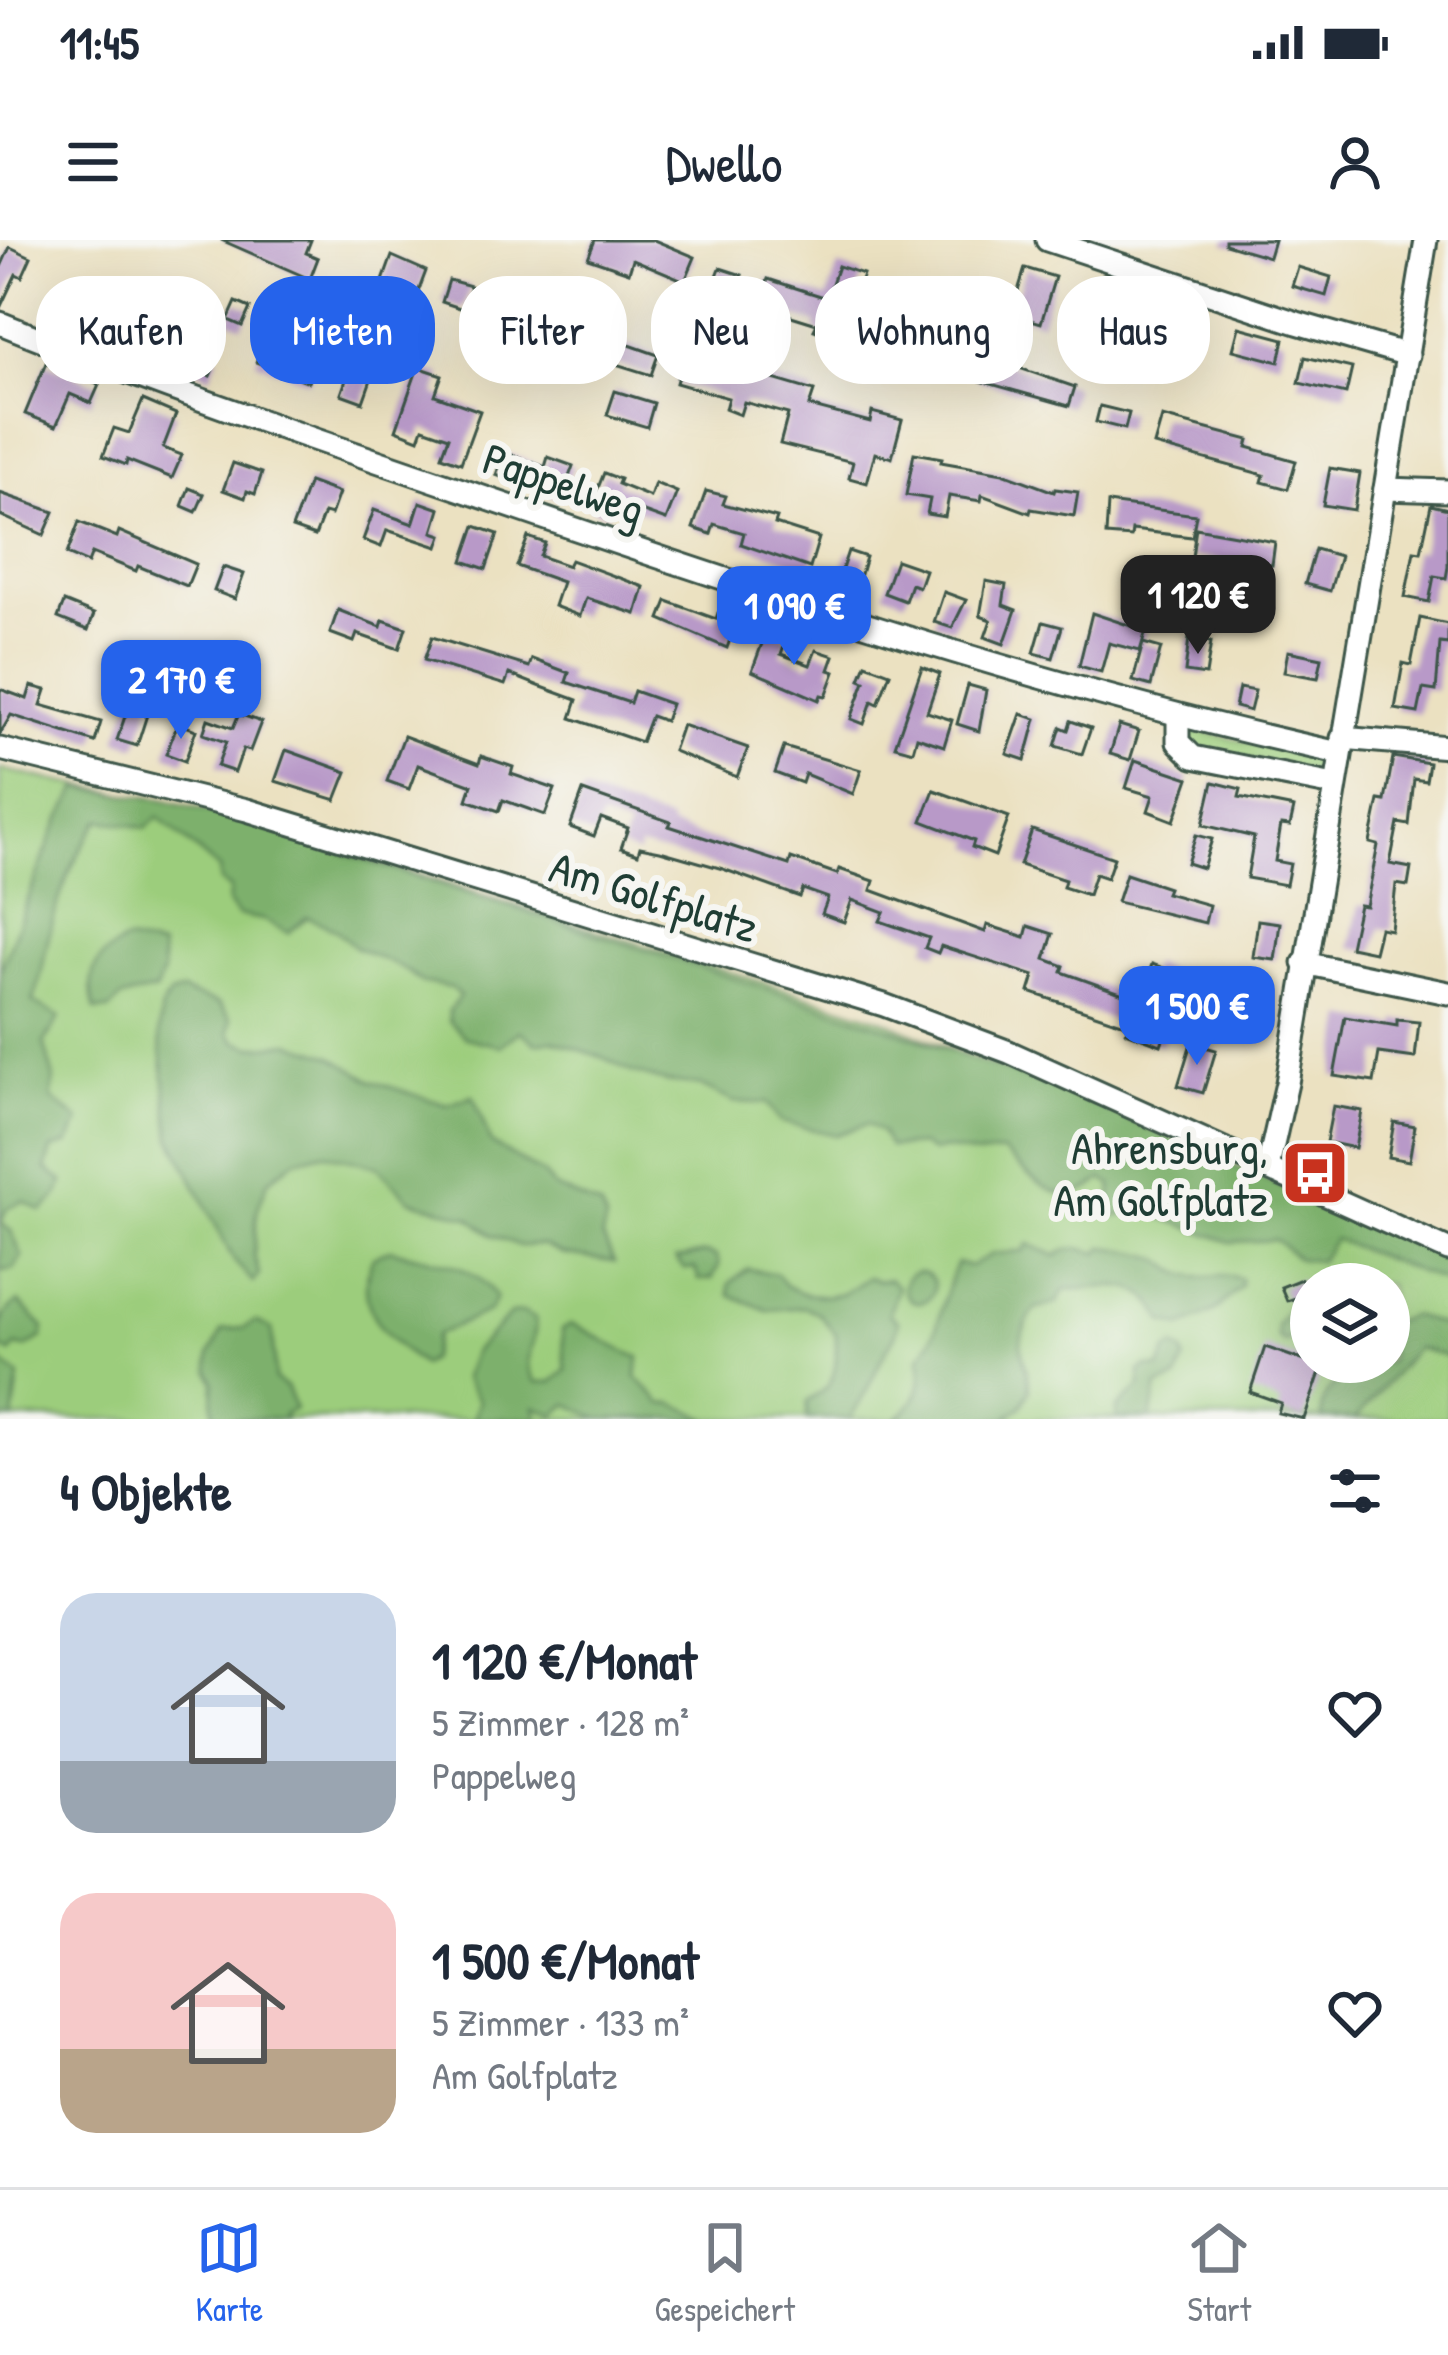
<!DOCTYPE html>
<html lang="de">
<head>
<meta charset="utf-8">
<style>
	:root { --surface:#fff; --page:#f6f6f7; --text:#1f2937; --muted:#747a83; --line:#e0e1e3; --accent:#2563eb }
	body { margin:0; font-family:"Patrick Hand",sans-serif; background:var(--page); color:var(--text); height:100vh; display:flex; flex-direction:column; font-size:45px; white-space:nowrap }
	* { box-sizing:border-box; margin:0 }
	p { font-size:39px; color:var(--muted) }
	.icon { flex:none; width:66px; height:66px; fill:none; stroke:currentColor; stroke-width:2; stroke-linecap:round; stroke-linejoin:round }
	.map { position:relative; height:1179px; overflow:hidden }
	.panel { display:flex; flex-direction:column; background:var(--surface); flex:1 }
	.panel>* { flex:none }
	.banner { position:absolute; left:36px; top:36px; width:1377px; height:108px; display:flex; gap:24px }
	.controls { position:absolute; left:1290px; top:1023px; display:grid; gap:24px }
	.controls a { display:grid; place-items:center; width:120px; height:120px; border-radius:50%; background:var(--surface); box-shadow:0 12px 48px #0002; font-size:60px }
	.price { position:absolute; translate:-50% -102px; padding:0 27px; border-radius:24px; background:var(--accent); color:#fff; font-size:39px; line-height:78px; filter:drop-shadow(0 3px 6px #0008) }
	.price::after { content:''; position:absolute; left:50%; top:72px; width:36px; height:27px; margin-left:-18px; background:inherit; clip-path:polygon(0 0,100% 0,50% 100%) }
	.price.active { background:#222; color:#fff }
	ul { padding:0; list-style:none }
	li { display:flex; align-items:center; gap:36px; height:300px; padding:0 60px }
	li span { display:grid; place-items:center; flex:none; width:336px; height:240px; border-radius:36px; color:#555 }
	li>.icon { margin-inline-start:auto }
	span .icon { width:144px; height:144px; fill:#fffc; stroke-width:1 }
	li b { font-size:51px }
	h2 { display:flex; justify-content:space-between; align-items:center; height:144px; padding:0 60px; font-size:51px }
	.pill { padding:0 42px; border-radius:48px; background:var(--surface); box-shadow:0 12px 48px #0002; font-size:42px; line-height:108px }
	.pill.active { background:var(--accent); color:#fff }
	.status { display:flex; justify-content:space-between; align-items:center; height:84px; padding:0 60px; background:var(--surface); direction:ltr }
	.status svg { height:33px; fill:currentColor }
	header { display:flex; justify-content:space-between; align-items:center; height:156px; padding:0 60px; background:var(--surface); font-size:54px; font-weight:600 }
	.tabs { display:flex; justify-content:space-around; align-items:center; height:168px; border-top:3px solid var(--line); background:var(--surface); font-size:33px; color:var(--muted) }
	.tabs a { display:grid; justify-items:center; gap:6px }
	.tabs .active { color:var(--accent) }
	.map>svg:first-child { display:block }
	.green { fill:#9ccd7c; stroke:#5e8558; stroke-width:3; fill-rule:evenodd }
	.forest { fill:#7db06c; stroke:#4e7650; stroke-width:3 }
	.building { fill:#b899c8 }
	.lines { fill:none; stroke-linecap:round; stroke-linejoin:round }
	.street-casing { stroke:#3e5649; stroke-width:27 }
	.street { stroke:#fff; stroke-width:21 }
	.labels { text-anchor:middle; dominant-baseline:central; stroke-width:12; stroke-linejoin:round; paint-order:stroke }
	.street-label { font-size:45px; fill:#1f3d34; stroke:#f6f6f2 }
	.poi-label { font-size:45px; fill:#1f3d34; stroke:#f6f6f2; text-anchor:end }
</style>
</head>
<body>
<div class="status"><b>11:45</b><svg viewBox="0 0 49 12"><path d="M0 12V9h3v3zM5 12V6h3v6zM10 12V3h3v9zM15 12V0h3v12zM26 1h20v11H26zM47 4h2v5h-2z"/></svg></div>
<header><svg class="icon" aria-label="menu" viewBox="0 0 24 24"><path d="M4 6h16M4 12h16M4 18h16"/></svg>Dwello<svg class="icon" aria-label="person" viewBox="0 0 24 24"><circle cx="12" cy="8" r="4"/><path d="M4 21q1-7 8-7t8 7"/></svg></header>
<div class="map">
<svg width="1448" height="1179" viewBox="0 0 1448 1179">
	<rect width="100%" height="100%" fill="#f6f6f2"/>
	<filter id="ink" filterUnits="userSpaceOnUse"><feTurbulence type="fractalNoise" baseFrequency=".00833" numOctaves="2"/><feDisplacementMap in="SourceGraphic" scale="24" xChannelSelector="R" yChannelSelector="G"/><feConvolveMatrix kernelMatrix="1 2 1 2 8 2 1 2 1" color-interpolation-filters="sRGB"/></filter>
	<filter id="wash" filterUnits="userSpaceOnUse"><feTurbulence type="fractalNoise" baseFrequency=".004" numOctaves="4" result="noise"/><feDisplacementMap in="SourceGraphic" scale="48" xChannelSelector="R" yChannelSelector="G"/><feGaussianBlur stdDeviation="2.7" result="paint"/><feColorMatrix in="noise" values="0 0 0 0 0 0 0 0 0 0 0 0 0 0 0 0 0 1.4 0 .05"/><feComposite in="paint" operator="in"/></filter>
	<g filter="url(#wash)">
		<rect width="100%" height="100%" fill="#ebe1c1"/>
		<g class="green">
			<path d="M1185,488l136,30 -1,15 -126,-22 -12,-20z"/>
			<path d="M0,529c81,19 163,30 243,51l640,200 565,242v157h-1448zM1311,1044h78v78h-78z"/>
		</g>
		<g class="forest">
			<path d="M78,548l84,11 55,14 663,212 186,67 382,167v24l-114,-44 -14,22 -22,-2 -22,-19 -46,2 -86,-31 -28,5 -5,-10 1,-21 -10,-6c-40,37 -69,-1 -99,-27l-26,3 -32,-6 -13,3 -11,-7 -32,2 -8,-15 -14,-8 -31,11 -55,-13 -14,-19 -33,-1 -35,-17 -33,-3 -34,-10 -30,-15 -50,-17 -16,3 -16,-12 -20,15 -34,-8 -17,-17v-10l11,-15 -8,-8 -31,-6 -15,-12 -51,-23 -20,-18 -28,-12 -19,16 -24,-13 -27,-5 -9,-12 2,-14 -10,-7 -1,-13 -61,-52 -12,11 -46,-8c-25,31 -42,77 -51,116 -6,23 -7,44 -16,66l27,15 -16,26 10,36 -3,19 29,23 -12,23 -16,5 -6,20 17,12 -4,13 -17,17 -18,-10 -17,7 -6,15 10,8 11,25 -8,13 -14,2v-299l54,-141z"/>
			<path d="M127,701l34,7 2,24 -7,18 -35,8 -12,12h-14c-10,-34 0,-55 32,-69z"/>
			<path d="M182,751l37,13 12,15 -2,14 7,8 16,6 39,-4 41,13 40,25 75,24 26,-9 18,47 52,31 11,13 46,20 6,13 -4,16 12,26 -52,-8 -20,-9 -22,1 -28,-11 -23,-18 -59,-17 -33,-34 -54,-13 -28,7 -27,21 -11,30 -3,44 5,19 -6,8 -19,-21 -63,-124 -12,-105 2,-24 9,-13z"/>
			<path d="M1028,1004l29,12c11,-11 27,-7 41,-3l5,-6c12,1 49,7 58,13 10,8 20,15 34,17 17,2 29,-5 46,2v7l-26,25 -33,16 -18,-5c-24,-51 -57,-31 -99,-33l-9,15 -20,4c-27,39 -10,44 -6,81l-9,18 -17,12h-109c24,-16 29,-35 25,-62 23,-27 21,-64 37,-94l13,3 23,-12 30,-3z"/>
			<path d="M390,1009c37,12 85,12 106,49l-7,13 -53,24 -6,24 -8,6c-37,-28 -71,-59 -49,-108z"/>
			<path d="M705,1013l11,3 3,9 -7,14 -13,1 -4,-12 -11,1 -8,-10z"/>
			<path d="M748,1029l28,5 10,12 19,8 22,2 17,-3 24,-16 10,4 12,-2 8,9 -9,26 9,7c-1,17 -9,22 -16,37 -10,21 -18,41 -33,61h-42v-17c5,-4 11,-7 16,-11 16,-13 13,-39 13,-57l-18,-21 -13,-6 -38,3 -37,-15 -1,-11z"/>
			<circle cx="919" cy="1047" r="15"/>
			<path d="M19,1062l25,26 -2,10 -17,10 -9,-2 -5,7 -11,-6c0,-19 0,-35 19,-45z"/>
			<path d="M1291,1066l10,4 -3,28 -13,4 -7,-4 -1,-13z"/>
			<path d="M523,1072l12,7c4,23 -17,40 2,63h15l14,-11 -4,-42 9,-5c26,9 42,25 68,33l-2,20 25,27 11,-1 36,16h-109l-32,-15 -13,11 -20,-8 2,12h-64l6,-18 -15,-23 10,-27 38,-38z"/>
			<path d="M1412,1075l36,12v29l-32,-8 -60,71h-34c-2,-38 21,-33 38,-57h29v-38z"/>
			<path d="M255,1081l17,8 3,51 12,8 8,21 -11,5v5h-65l-6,-9 1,-28 -5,-12 1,-16 13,-24 21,-2z"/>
			<path d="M1174,1107l8,4 3,8 -8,20 -20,8 -6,32h-34v-11l24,-22 -1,-14 6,-5 14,1 7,-17z"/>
			<path d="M0,1121l19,15 -6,43h-13z"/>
		</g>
		<g id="blocks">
			<g class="building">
				<path d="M221,0h90l-5,13 12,5 -8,21z"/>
				<path d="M595,0h59l41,17 -10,24 -52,-22 -4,13 -41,-14z"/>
				<path d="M1225,0h49l-5,17 -44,-13z"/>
				<path d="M10,7l21,10 -9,20 -6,-3 -16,34v-39z"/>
				<path d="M392,16l34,15 -9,24 -9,-4 -4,11 -25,-10z"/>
				<path d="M838,26l25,8 -14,39 48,21 -11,30 -27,-10 2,-6 -47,-18 3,-6 -58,-18 9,-27 59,19z"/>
				<path d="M1298,27l33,10 -5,19 -34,-10z"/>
				<path d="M720,28l22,7 -8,22 -22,-8z"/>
				<path d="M1025,28l30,9 -14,46 -30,-9z"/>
				<path d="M82,36l31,13 4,-10 24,9 -13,33 -37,-15 -9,22 -18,-8z"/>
				<path d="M449,40l22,6 -8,23 -21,-7z"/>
				<path d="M1107,55l39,13 -17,53 -40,-13z"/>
				<path d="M172,56l50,22 -15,35 11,5 -8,18 -46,-20 15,-35 -15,-7z"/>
				<path d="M236,62l14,6 -8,18 -14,-6z"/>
				<path d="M299,67l13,5 -18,42 22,8 -7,20 -53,-20 7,-20 19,7z"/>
				<path d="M496,67l25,8 -10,29 -25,-9z"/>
				<path d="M554,69l27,9 -2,6 40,13 -1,4 40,14 -7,20 -109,-34z"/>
				<path d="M1239,87l45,12 -5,23 -46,-12z"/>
				<path d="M931,101l28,9 -9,25 -27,-9z"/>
				<path d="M357,109l22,8 -16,45 -22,-8z"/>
				<path d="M685,110l34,9 -1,4 96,28 -5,15 61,16 2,-10 30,8 -10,38 -17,-5 -8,30 -18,-5 4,-16 -73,-18 8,-30 -44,-12 -4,13 -15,-6 3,-11 -52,-15z"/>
				<path d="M984,116l91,31 -6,19 -92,-26z"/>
				<path d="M1305,117l47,11 -6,26 -47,-11z"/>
				<path d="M46,123l53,22 -8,18 -21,-9 -14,32 -31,-12z"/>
				<path d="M418,127l24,8 -7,20 45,16 -19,52 -19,-7 7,-19 -26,-9 -4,11 -23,-9z"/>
				<path d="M615,151l39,12 -7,24 -40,-12z"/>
				<path d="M143,160l33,14 -13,34 19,7 -10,23 -45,-18 -1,5 -23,-9 11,-28 15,5z"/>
				<path d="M1100,166l29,7 -4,16 -29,-7z"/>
				<path d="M1162,177l87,23 -2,7 49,14 -8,28 -26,-7 2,-7 -110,-30z"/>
				<path d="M504,212l41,15 3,-10 25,9 -12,33 -65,-24z"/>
				<path d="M914,213l28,5 -1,4 62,11 51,19 1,-3 23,3 -4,24 -43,-7 -1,4 -48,-18 -1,6 -32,-5 -4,21 -18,-3 3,-15 -24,-4z"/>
				<path d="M233,223l29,10 -7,21 -8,-3 -2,7 -22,-8z"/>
				<path d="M1330,228l30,5 -6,37 -31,-5z"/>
				<path d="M604,233l16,6 -2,5 32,13 5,-14 22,9 -11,28 -53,-19 -6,14 -17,-7z"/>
				<path d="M309,242l30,11 -8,22 -7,-2 -9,23 -23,-8z"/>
				<path d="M189,248l15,6 -8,18 -14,-6z"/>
				<path d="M706,251l20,5 -3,8 54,14 -2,6 44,14 -9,30 -69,-24 3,-11 -30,-9 -3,10 -18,-6z"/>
				<path d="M0,253l54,19 -10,23 -44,-20z"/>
				<path d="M420,262l20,7 -7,23 9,3 -4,12 -51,-17 -6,17 -18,-7 11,-30 39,14z"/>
				<path d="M1108,263l88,12 -4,22 -60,-7 -1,7 -25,-2z"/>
				<path d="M1431,265l17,4v58l-2,11 -12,-2 -5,26 -24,-5 9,-46 7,1z"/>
				<path d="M79,282l38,15 2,-6 77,33 -9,22 -49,-20 -2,5 -44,-18 -4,10 -21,-9z"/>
				<path d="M475,286l23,8 -12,35 -23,-8z"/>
				<path d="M1196,288l79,14 -3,23 -80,-8z"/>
				<path d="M528,297l17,6 -5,13 28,10 3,-6 73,27 -8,27 -50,-16 -6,18 -26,-10 8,-24 -45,-16z"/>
				<path d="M1315,309l25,7 -10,35 -25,-7z"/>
				<path d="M848,311l18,6 -8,27 -19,-6z"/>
				<path d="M896,320l29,10 -6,17 -8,-3 -6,17 -21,-8z"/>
				<path d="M223,327l21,7 -9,25 -21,-8z"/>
				<path d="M986,341l20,4 -3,20 13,5 -12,34 -19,-7 6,-17 -11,-4z"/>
				<path d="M944,352l22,8 -14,28 -18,-6z"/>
				<path d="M667,361l49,18 2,-6 19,7 -10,28 -67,-29z"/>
				<path d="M64,362l30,12 -6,16 -30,-12z"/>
				<path d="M338,370l43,17 2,-7 23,8 -7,21 -42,-15 -3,8 -24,-9z"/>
				<path d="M1092,373l54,18 -6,20 -31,-8 -8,29 -22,-6z"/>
				<path d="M1420,378l28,6v20l-8,-1 -4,48 -13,-2 -5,24 -23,-4 8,-46 8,2z"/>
				<path d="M1043,382l19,5 -9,31 -19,-5z"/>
				<path d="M767,390l20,7 -6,17 29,11 6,-15 18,6 -5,14 6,2 -9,24 -5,-1 -2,5 -67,-29z"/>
				<path d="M432,397l97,30 3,-8 37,14 -3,9 64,21 4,-12 37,13 -6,17 -14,-5 -10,26 -70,-24 6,-18 -38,-14 -30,-12 -4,11 -81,-25z"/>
				<path d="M1189,398l22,4 -5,33 -21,-3z"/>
				<path d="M1143,403l18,5 -10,38 -18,-5z"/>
				<path d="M1288,411l34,7 -4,20 -34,-6z"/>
				<path d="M866,424l24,9 -12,31 -6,-3 -8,23 -13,-5 14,-38 -5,-2z"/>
				<path d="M922,427l18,7 -13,38 25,8 -8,26 -27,-9 -4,14 -18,-5z"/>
				<path d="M136,444l19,6 -18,56 -20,-6z"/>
				<path d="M968,445l18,5 -7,41 -22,-7z"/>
				<path d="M31,446l15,4 -5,15 60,17 -6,20 -84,-27 -11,19v-45l27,10z"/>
				<path d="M1239,448l16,3 -5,20 -15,-4z"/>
				<path d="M239,474l22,8 -11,29 -7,-2 -8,23 -18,-6 9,-24 -23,-8 5,-15 25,9z"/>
				<path d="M1021,474l15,5 -11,41 -18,-6z"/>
				<path d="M1071,481l20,7 -9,26 -27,-8 6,-19 7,3z"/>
				<path d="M178,483l18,7 -11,31 -19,-7z"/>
				<path d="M682,485l66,23 -11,29 -64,-26z"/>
				<path d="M1119,485l20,6 -9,29 -20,-6z"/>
				<path d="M404,496l75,28 2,-8 32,11 -2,7 44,15 -10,26 -42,-15 -4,11 -32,-11 5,-15 -54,-20 -9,24 -22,-8z"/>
				<path d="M784,507l77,23 -8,24 -48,-20 -3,9 -27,-10z"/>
				<path d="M286,510l61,22 -11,28 -61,-19z"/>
				<path d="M1393,517l36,6 -3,18 -12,-2 -5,46 -11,-2 -8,41 21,4 -3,18 -12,-2 -5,46 -11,-2 -6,24 -24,-5 9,-42 7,1 12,-61 -8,-2 9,-43 6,1z"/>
				<path d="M1135,520l54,18 -15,43 -26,-10 5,-15 -27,-8z"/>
				<path d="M1213,542l28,7 -2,8 55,11 -4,18 -9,-1 -6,36 15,3 -4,21 -39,-7 7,-41 -51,-12z"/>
				<path d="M934,550l75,27 -14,39 -23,-9 2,-6 -52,-20z"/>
				<path d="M583,551l88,31 -2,4 120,39 2,-7 46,16 2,-5 35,12 -3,9 114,42 2,-7 38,12 3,-11 25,8 -8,25 19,7 -2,6 78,28 12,-36 34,12 -25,69 -35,-13 2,-7 -99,-33 5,-16 -93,-30 -3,7 -13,-5 4,-10 -49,-17 4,-9 -32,-12 -8,22 -22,-8 6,-16 -25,-9 -3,8 -77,-28 -63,-18 -20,-4 -2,7 -17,-6 7,-20 -27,-10 -7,18 -24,-9z"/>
				<path d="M1032,590l82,28 -7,20 -12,-4 -7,21 -25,-8 2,-7 -45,-15z"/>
				<path d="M1196,595l16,4 -9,29 -16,-5z"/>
				<path d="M1126,634l42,14 -2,5 43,12 -4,18 -88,-21z"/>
				<path d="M1258,680l22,3 -5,37 -22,-3z"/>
				<path d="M1228,752l21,7 -11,34 -22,-8z"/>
				<path d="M1345,777l52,9v-6l22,2 -4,36 -36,-5 -5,29 -40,-6z"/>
				<path d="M1191,803l25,7 -13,43 -25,-7z"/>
				<path d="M1333,866l29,5 -7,37 -29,-6z"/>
				<path d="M1394,882l21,4 -6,35 -21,-4z"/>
				<path d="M1301,1039l6,15 -20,7 -6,-14z"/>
				<path d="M1265,1107l57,20 -18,52 -26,-6 3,-10 -31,-11z"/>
			</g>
		</g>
	</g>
	<g filter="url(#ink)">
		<use href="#blocks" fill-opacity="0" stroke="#3e5649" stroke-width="3"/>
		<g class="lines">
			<g class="street-casing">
				<g id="street">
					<path d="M1047,0l250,83 111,32"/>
					<path d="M0,83c188,76 381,139 573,205 253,86 505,168 766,225"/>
					<path d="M1385,249l63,2"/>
					<path d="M1178,476v26l15,15 141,28"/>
					<path d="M1342,498l106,9"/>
					<path d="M0,509l247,61 637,195 125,47 439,198"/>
					<path d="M1304,723l144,30"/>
					<path d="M1268,927l19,-84 139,-843"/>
				</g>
			</g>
			<use href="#street" class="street"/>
		</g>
	</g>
	<defs>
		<g id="bus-square" transform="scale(3.45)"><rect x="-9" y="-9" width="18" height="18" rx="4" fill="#c8321e" stroke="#f6f6f2"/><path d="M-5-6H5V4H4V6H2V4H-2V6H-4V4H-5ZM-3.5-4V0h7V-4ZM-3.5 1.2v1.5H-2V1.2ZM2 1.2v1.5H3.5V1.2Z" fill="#fff"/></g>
	</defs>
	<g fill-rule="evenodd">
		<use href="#bus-square" x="1315" y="933"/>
	</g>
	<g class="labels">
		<g class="street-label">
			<text transform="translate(564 243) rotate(19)">Pappelweg</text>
			<text transform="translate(654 656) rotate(17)">Am Golfplatz</text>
		</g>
		<g class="poi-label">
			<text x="1268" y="907">Ahrensburg,<tspan x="1268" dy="52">Am Golfplatz</tspan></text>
		</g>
	</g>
</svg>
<div class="controls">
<a><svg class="icon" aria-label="layers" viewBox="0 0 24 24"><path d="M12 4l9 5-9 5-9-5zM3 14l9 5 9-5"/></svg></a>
</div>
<b class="price active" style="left:1198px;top:417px">1 120 €</b>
<b class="price" style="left:794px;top:428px">1 090 €</b>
<b class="price" style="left:181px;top:502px">2 170 €</b>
<b class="price" style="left:1197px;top:828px">1 500 €</b>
<div class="banner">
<a class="pill">Kaufen</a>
<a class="pill active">Mieten</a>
<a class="pill">Filter</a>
<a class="pill">Neu</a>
<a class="pill">Wohnung</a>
<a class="pill">Haus</a>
</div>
</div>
<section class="panel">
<h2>4 Objekte<svg class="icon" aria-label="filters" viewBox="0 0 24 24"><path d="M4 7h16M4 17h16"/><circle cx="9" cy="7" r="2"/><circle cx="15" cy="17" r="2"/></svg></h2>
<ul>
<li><span style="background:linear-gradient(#c9d6e8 70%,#9aa5b1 0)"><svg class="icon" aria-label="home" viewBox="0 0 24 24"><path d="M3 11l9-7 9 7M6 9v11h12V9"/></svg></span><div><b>1 120 €/Monat</b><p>5 Zimmer · 128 m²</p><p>Pappelweg</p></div><svg class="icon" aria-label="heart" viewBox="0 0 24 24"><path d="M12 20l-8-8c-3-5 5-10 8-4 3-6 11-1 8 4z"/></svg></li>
<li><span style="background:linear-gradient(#f6c9c9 65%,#b9a48a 0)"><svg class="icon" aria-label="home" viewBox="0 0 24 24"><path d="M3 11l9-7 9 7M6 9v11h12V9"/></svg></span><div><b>1 500 €/Monat</b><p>5 Zimmer · 133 m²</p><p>Am Golfplatz</p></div><svg class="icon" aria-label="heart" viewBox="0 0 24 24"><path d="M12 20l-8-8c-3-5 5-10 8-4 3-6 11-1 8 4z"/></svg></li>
</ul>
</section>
<nav class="tabs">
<a class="active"><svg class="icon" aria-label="map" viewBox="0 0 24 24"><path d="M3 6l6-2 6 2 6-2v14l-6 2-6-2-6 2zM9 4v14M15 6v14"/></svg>Karte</a>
<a><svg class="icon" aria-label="saved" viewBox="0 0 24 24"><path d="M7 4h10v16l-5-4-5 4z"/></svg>Gespeichert</a>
<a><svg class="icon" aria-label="home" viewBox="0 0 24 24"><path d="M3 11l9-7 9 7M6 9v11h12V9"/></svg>Start</a>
</nav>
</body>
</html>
